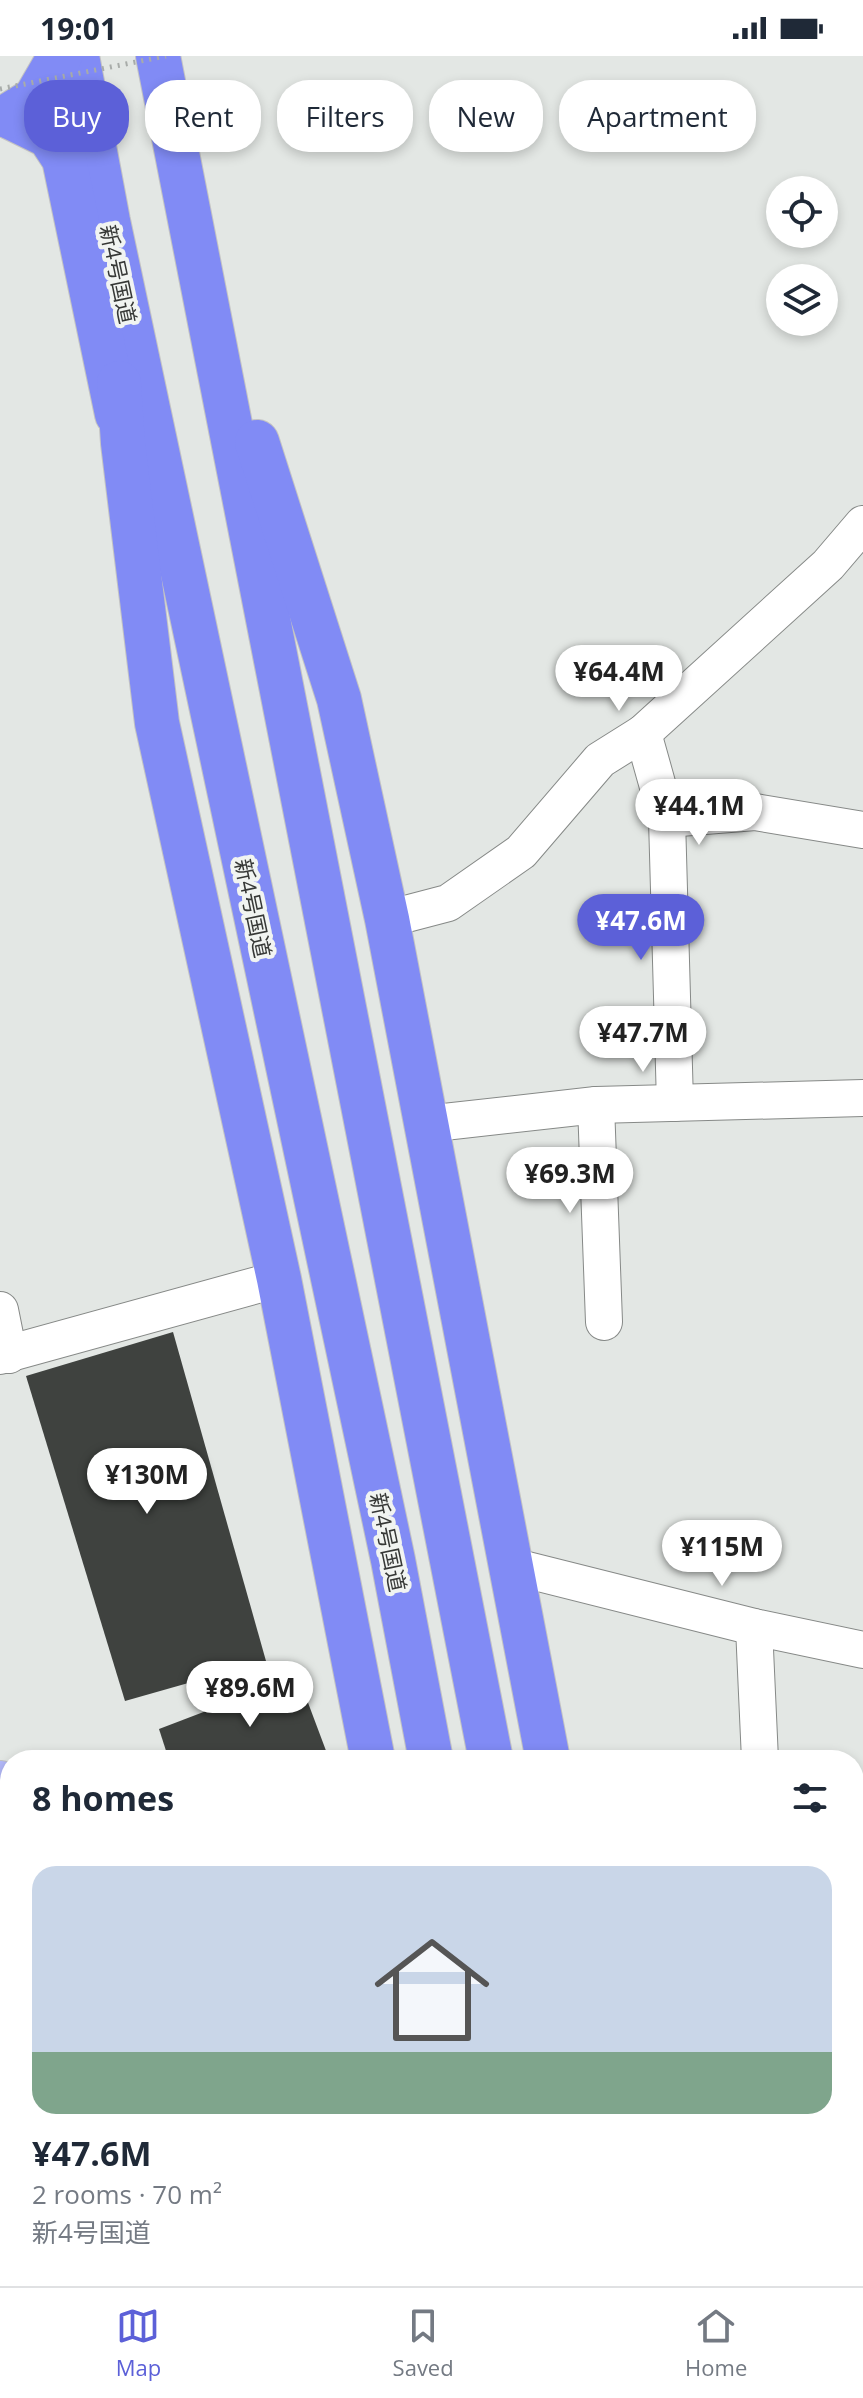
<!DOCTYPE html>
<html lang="en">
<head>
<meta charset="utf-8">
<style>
	:root { --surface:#fff; --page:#f6f6f7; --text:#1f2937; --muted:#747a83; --line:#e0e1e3; --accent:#5c60d8 }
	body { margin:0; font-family:"Open Sans","Noto Sans JP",sans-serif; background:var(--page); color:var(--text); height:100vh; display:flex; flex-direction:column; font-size:30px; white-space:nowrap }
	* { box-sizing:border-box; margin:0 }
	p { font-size:26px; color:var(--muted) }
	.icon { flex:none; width:44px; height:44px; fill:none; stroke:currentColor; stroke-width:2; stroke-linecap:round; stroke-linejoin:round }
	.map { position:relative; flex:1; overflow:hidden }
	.details { position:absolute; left:0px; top:1694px; width:864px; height:536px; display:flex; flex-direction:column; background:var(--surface); border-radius:32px 32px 0 0; box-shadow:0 4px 12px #0003 }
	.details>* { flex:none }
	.hud { position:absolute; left:24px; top:24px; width:816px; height:72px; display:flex; gap:16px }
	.fabs { position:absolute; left:766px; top:120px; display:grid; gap:16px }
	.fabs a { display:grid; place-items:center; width:72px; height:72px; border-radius:50%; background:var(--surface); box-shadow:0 4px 12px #0003; font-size:40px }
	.price { position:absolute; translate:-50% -68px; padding:0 18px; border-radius:28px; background:#fff; color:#222; font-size:26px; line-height:52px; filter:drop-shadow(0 2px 4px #0008) }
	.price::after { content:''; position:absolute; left:50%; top:48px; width:24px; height:18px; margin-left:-12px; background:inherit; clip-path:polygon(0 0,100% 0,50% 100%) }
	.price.on { background:var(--accent); color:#fff }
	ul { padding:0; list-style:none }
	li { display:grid; align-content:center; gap:16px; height:424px; padding:0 32px }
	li+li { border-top:2px solid var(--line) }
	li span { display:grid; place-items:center; height:248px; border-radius:24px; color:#555 }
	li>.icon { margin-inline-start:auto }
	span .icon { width:144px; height:144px; fill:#fffc; stroke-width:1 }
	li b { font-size:34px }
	h2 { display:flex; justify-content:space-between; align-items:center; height:96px; padding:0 32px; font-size:34px }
	.tag { padding:0 28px; border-radius:32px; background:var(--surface); box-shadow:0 4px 12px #0003; font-size:28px; line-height:72px }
	.tag.on { background:var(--accent); color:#fff }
	.status { display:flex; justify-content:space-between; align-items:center; height:56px; padding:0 40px; background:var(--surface); direction:ltr }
	.status svg { height:22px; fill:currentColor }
	.tabs { display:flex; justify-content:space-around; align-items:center; height:112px; border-top:2px solid var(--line); background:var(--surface); font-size:22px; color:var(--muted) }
	.tabs a { display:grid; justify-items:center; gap:4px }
	.tabs .on { color:var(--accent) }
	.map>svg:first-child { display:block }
	.green { fill:#a1c3a8 }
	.building { fill:#3f423f }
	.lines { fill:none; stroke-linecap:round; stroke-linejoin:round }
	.street-casing { stroke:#868987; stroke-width:38 }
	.primary-casing { stroke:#c3c3c3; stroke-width:46 }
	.highway-casing { stroke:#c3c3c3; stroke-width:46 }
	.street { stroke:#fff; stroke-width:36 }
	.primary { stroke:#b3b9f9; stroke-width:44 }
	.highway { stroke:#818bf5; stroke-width:44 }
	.path-bridge { stroke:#a8aca9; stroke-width:5; stroke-dasharray:2 6; stroke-linecap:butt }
	.labels { text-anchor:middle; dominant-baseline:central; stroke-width:8; stroke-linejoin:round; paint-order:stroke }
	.street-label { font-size:22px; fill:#363836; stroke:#f1f4f1 }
</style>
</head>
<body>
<div class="status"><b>19:01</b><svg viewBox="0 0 49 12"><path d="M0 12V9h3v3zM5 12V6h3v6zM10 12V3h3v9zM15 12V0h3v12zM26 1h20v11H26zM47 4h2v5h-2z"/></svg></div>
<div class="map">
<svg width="863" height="2230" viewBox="0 0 863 2230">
	<rect width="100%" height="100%" fill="#e3e7e4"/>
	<g class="green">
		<path d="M112,2220h79l-10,10h-59z"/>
		<path d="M200,2220h210l1,10h-200z"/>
	</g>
	<g class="building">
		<path d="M173,1276l93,329 -141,40 -99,-325z"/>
		<path d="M298,1620l30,80 -9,4h-150l-10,-31z"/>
	</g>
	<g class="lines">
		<g class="street-casing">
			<g id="street">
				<path d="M643,677l24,86 88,-7 108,18"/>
				<path d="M667,763l8,284"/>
				<path d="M387,863l61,-16 73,-51 79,-92 43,-27 185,-168 35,-41"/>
				<path d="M596,1049l8,217"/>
				<path d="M426,1068l170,-19 267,-7"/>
				<path d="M0,1254l9,45"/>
				<path d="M0,1300l279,-77"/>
				<path d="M511,1510l243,61 6,133"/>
				<path d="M754,1571l109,23"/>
				<path d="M854,2106l9,5"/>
			</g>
		</g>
		<g class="primary-casing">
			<path id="primary" d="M0,1727l10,5"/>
		</g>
		<g class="highway-casing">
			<g id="highway">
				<path d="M77,0l31,165 285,1339 38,200"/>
				<path d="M158,0l333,1704"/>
				<path d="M8,60l41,20 15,23 53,255"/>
				<path d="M8,60l27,-17 25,-43"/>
				<path d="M119,327l4,60 34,280 122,556 94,481"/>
				<path d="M257,386l82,257 48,220 161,841"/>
				<path d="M471,2220l2,10"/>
				<path d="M531,2220l2,10"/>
				<path d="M835,2220l17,4"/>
				<path d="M591,2230l35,-10"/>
			</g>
		</g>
		<use href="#street" class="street"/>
		<use href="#primary" class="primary"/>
		<use href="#highway" class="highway"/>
		<path class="path-bridge" d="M0,33l166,-33"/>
	</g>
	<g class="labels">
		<g class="street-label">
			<text transform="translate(119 218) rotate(78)">新4号国道</text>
			<text transform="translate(254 852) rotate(78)">新4号国道</text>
			<text transform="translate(389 1486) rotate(78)">新4号国道</text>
		</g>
	</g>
</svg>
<div class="fabs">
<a><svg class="icon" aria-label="locate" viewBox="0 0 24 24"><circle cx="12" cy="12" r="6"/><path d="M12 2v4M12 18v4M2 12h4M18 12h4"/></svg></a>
<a><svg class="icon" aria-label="layers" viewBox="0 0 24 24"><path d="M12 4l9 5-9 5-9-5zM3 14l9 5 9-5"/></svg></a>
</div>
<b class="price" style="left:619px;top:657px">¥64.4M</b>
<b class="price" style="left:699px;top:791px">¥44.1M</b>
<b class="price on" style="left:641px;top:906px">¥47.6M</b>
<b class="price" style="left:643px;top:1018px">¥47.7M</b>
<b class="price" style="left:570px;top:1159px">¥69.3M</b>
<b class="price" style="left:147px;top:1460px">¥130M</b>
<b class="price" style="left:722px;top:1532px">¥115M</b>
<b class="price" style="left:250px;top:1673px">¥89.6M</b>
<div class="hud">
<a class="tag on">Buy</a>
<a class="tag">Rent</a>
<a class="tag">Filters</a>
<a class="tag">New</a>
<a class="tag">Apartment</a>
</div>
<section class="details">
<h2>8 homes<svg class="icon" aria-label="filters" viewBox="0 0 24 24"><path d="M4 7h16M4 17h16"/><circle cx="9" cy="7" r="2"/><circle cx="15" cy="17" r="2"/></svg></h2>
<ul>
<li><span style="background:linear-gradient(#c9d6e8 75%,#7fa58c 0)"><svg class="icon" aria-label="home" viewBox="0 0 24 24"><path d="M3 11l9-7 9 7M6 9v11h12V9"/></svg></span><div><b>¥47.6M</b><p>2 rooms · 70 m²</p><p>新4号国道</p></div></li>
</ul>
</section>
</div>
<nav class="tabs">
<a class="on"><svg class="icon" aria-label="map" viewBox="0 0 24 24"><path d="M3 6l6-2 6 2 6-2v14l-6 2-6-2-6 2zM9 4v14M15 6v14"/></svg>Map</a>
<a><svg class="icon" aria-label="saved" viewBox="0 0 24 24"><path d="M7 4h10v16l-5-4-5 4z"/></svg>Saved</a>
<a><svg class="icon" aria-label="home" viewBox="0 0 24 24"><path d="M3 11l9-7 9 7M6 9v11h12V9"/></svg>Home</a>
</nav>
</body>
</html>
